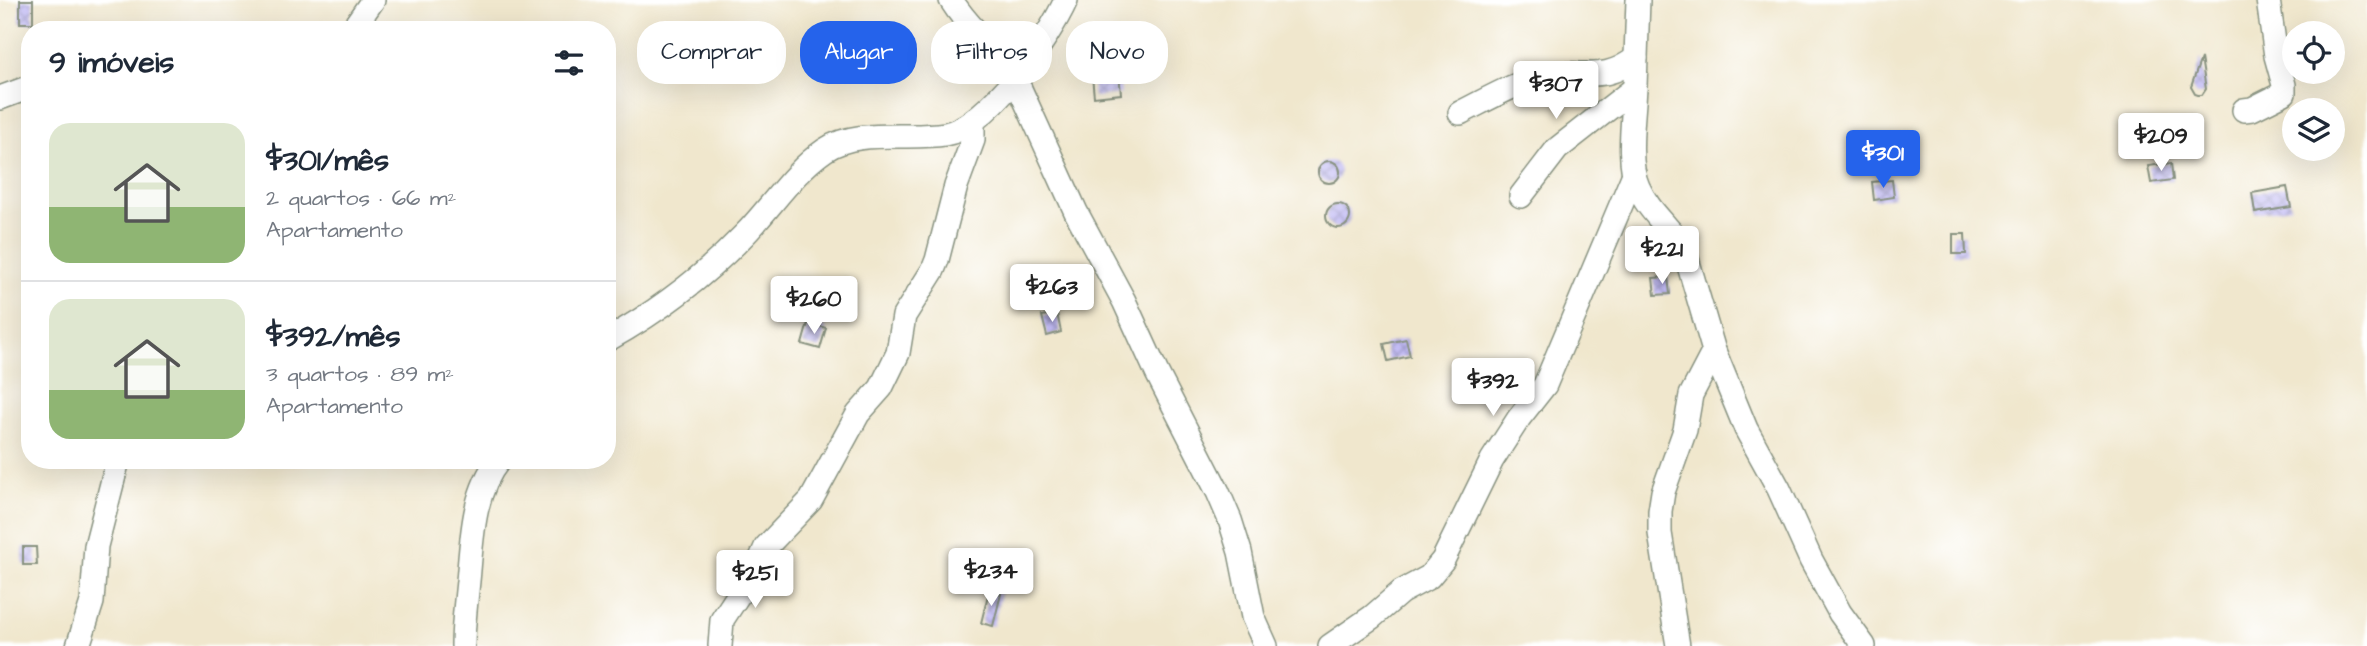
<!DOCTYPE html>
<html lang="pt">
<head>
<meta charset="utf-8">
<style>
	:root { --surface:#fff; --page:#f2f2f3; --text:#1f2937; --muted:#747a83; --line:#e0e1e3; --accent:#2563eb }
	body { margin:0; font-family:"Architects Daughter",sans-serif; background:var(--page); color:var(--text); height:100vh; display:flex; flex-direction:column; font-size:26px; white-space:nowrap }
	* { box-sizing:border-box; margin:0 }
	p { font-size:23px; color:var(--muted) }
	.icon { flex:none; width:38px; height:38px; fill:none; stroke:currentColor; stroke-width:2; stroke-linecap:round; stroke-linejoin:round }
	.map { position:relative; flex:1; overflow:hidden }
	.drawer { position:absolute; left:21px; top:21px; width:595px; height:448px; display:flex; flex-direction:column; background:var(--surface); border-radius:28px; box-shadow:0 7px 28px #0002 }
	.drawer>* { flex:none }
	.guide { position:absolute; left:637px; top:21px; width:665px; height:63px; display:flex; gap:14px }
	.tools { position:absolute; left:2282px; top:21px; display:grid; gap:14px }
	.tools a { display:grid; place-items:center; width:63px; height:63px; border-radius:50%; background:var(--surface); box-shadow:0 7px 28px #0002; font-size:35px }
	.price { position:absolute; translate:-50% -60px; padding:0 16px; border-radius:7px; background:#fff; color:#222; font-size:23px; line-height:46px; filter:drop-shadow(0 2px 4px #0008) }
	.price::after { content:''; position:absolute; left:50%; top:42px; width:21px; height:16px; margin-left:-10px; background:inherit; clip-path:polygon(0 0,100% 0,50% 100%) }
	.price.selected { background:var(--accent); color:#fff }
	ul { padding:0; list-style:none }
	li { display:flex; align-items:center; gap:21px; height:175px; padding:0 28px }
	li+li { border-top:2px solid var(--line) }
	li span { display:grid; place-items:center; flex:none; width:196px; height:140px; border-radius:21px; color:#555 }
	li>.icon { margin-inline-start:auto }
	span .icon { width:84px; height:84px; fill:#fffc; stroke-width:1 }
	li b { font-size:30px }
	h2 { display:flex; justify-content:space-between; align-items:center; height:84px; padding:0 28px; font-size:30px }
	.chip { padding:0 24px; border-radius:28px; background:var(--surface); box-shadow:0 7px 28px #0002; font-size:24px; line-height:63px }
	.chip.selected { background:var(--accent); color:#fff }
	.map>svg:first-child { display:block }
	.building { fill:url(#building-cross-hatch) }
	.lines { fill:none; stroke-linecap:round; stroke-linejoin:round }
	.minor-casing { stroke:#889280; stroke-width:26 }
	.minor { stroke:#fff; stroke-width:23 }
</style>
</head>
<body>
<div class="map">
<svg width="2367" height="646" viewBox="0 0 2367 646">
	<defs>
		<pattern id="building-cross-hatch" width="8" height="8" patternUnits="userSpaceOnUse" patternTransform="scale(1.75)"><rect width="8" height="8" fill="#c1baf4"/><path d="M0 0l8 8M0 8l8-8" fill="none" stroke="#9c98c6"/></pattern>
	</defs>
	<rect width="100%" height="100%" fill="#fff"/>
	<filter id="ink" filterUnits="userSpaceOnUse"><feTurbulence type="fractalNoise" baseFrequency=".0143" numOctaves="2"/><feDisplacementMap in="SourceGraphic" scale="14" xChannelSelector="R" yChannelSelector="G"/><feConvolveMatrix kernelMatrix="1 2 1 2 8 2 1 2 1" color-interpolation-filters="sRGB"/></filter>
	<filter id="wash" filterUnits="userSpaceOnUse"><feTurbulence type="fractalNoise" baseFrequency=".00686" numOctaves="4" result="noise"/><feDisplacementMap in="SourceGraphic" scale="28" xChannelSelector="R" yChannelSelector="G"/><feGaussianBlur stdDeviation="1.57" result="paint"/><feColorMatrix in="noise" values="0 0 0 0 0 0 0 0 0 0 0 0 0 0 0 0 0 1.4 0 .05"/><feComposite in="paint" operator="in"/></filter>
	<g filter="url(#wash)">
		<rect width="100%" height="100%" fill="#f0e7cd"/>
		<g id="blocks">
			<g class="building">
				<rect x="20" y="0" width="13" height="23"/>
				<path d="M2201,58l5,31 -4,6h-4l-3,-1 -4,-7z"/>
				<path d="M1119,73l2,21 -27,3 -2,-21z"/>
				<circle cx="1329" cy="172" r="11"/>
				<path d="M2171,163l2,17 -22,3 -3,-17z"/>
				<path d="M1892,180l2,17 -20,3 -2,-18z"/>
				<path d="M2287,187l4,20 -36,6 -3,-20z"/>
				<circle cx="1338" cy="216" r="12"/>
				<path d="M1953,234h12l1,20h-13z"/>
				<path d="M1668,277l2,17 -15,1 -2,-17z"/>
				<path d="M1057,313l4,19 -14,4 -5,-20z"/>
				<path d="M808,323l18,5 -6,21 -18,-5z"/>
				<path d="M1406,339l4,17 -22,5 -4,-17z"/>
				<path d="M23,547h13l1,18h-14z"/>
				<path d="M989,591l12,3 -8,32 -12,-3z"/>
			</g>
		</g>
	</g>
	<g filter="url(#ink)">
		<use href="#blocks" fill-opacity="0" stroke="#889280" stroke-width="2"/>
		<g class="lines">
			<g class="minor-casing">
				<g id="minor">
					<path d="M951,0c17,27 44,52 68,73"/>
					<path d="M1638,0c-1,29 -2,57 -3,86 -1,30 -9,74 3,101 11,26 34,41 47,65l29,99 -23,44 -6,35 -22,62 -3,19v22l18,113"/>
					<path d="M352,30l21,-30"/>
					<path d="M1015,78l61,134 48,89 33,72 61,119 12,28 10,32 13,65 13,29"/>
					<path d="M0,98l30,-11"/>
					<path d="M2244,110l8,-1 32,-16v-8l-8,-29 -8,-56"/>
					<path d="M1460,113c30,-15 59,-33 92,-38 36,-5 51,8 84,-17"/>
					<path d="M1521,196l36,-47 78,-61"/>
					<path d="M607,340c52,-29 97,-63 138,-106 27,-28 48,-62 80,-84 32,-22 84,-10 120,-16 43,-7 104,-96 121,-134"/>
					<path d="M1714,351l32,78 33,60 32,71 29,53 24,33"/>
					<path d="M78,646l14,-44 4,-56 22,-86"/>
					<path d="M463,646c0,-22 3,-44 5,-65 4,-40 4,-88 31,-121"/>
					<path d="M720,646l2,-26 36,-55 8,-18 45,-47 47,-86 23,-26 17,-35 6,-37 29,-46 4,-10 19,-74 17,-46v-19"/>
					<path d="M1330,646l42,-29 29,-25 28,-15 14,-17 49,-100 27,-42 26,-33 89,-211"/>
				</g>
			</g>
			<use href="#minor" class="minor"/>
		</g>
	</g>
</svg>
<div class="tools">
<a><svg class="icon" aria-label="locate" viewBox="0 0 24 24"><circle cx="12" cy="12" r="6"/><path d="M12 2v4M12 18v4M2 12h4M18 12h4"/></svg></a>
<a><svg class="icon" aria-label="layers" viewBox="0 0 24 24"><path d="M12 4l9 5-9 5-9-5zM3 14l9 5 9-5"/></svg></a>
</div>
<b class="price" style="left:1556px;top:121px">$307</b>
<b class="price" style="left:2161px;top:173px">$209</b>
<b class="price selected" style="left:1883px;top:190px">$301</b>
<b class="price" style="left:1662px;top:286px">$221</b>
<b class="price" style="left:1052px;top:324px">$263</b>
<b class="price" style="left:814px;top:336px">$260</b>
<b class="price" style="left:1493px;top:418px">$392</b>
<b class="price" style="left:991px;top:608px">$234</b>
<b class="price" style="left:755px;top:610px">$251</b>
<div class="guide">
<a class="chip">Comprar</a>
<a class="chip selected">Alugar</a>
<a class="chip">Filtros</a>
<a class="chip">Novo</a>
</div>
<section class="drawer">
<h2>9 imóveis<svg class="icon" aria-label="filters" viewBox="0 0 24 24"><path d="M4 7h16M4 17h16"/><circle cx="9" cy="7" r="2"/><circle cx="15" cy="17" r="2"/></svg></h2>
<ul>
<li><span style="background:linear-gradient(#dfe7d0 60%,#8fb573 0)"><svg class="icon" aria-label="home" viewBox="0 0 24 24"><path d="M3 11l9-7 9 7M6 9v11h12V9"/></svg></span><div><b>$301/mês</b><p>2 quartos · 66 m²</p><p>Apartamento</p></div></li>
<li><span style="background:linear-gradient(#dfe7d0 65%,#8fb573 0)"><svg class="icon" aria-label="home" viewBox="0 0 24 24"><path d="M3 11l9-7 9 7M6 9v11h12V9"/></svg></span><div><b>$392/mês</b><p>3 quartos · 89 m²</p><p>Apartamento</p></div></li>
</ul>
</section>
</div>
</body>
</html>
